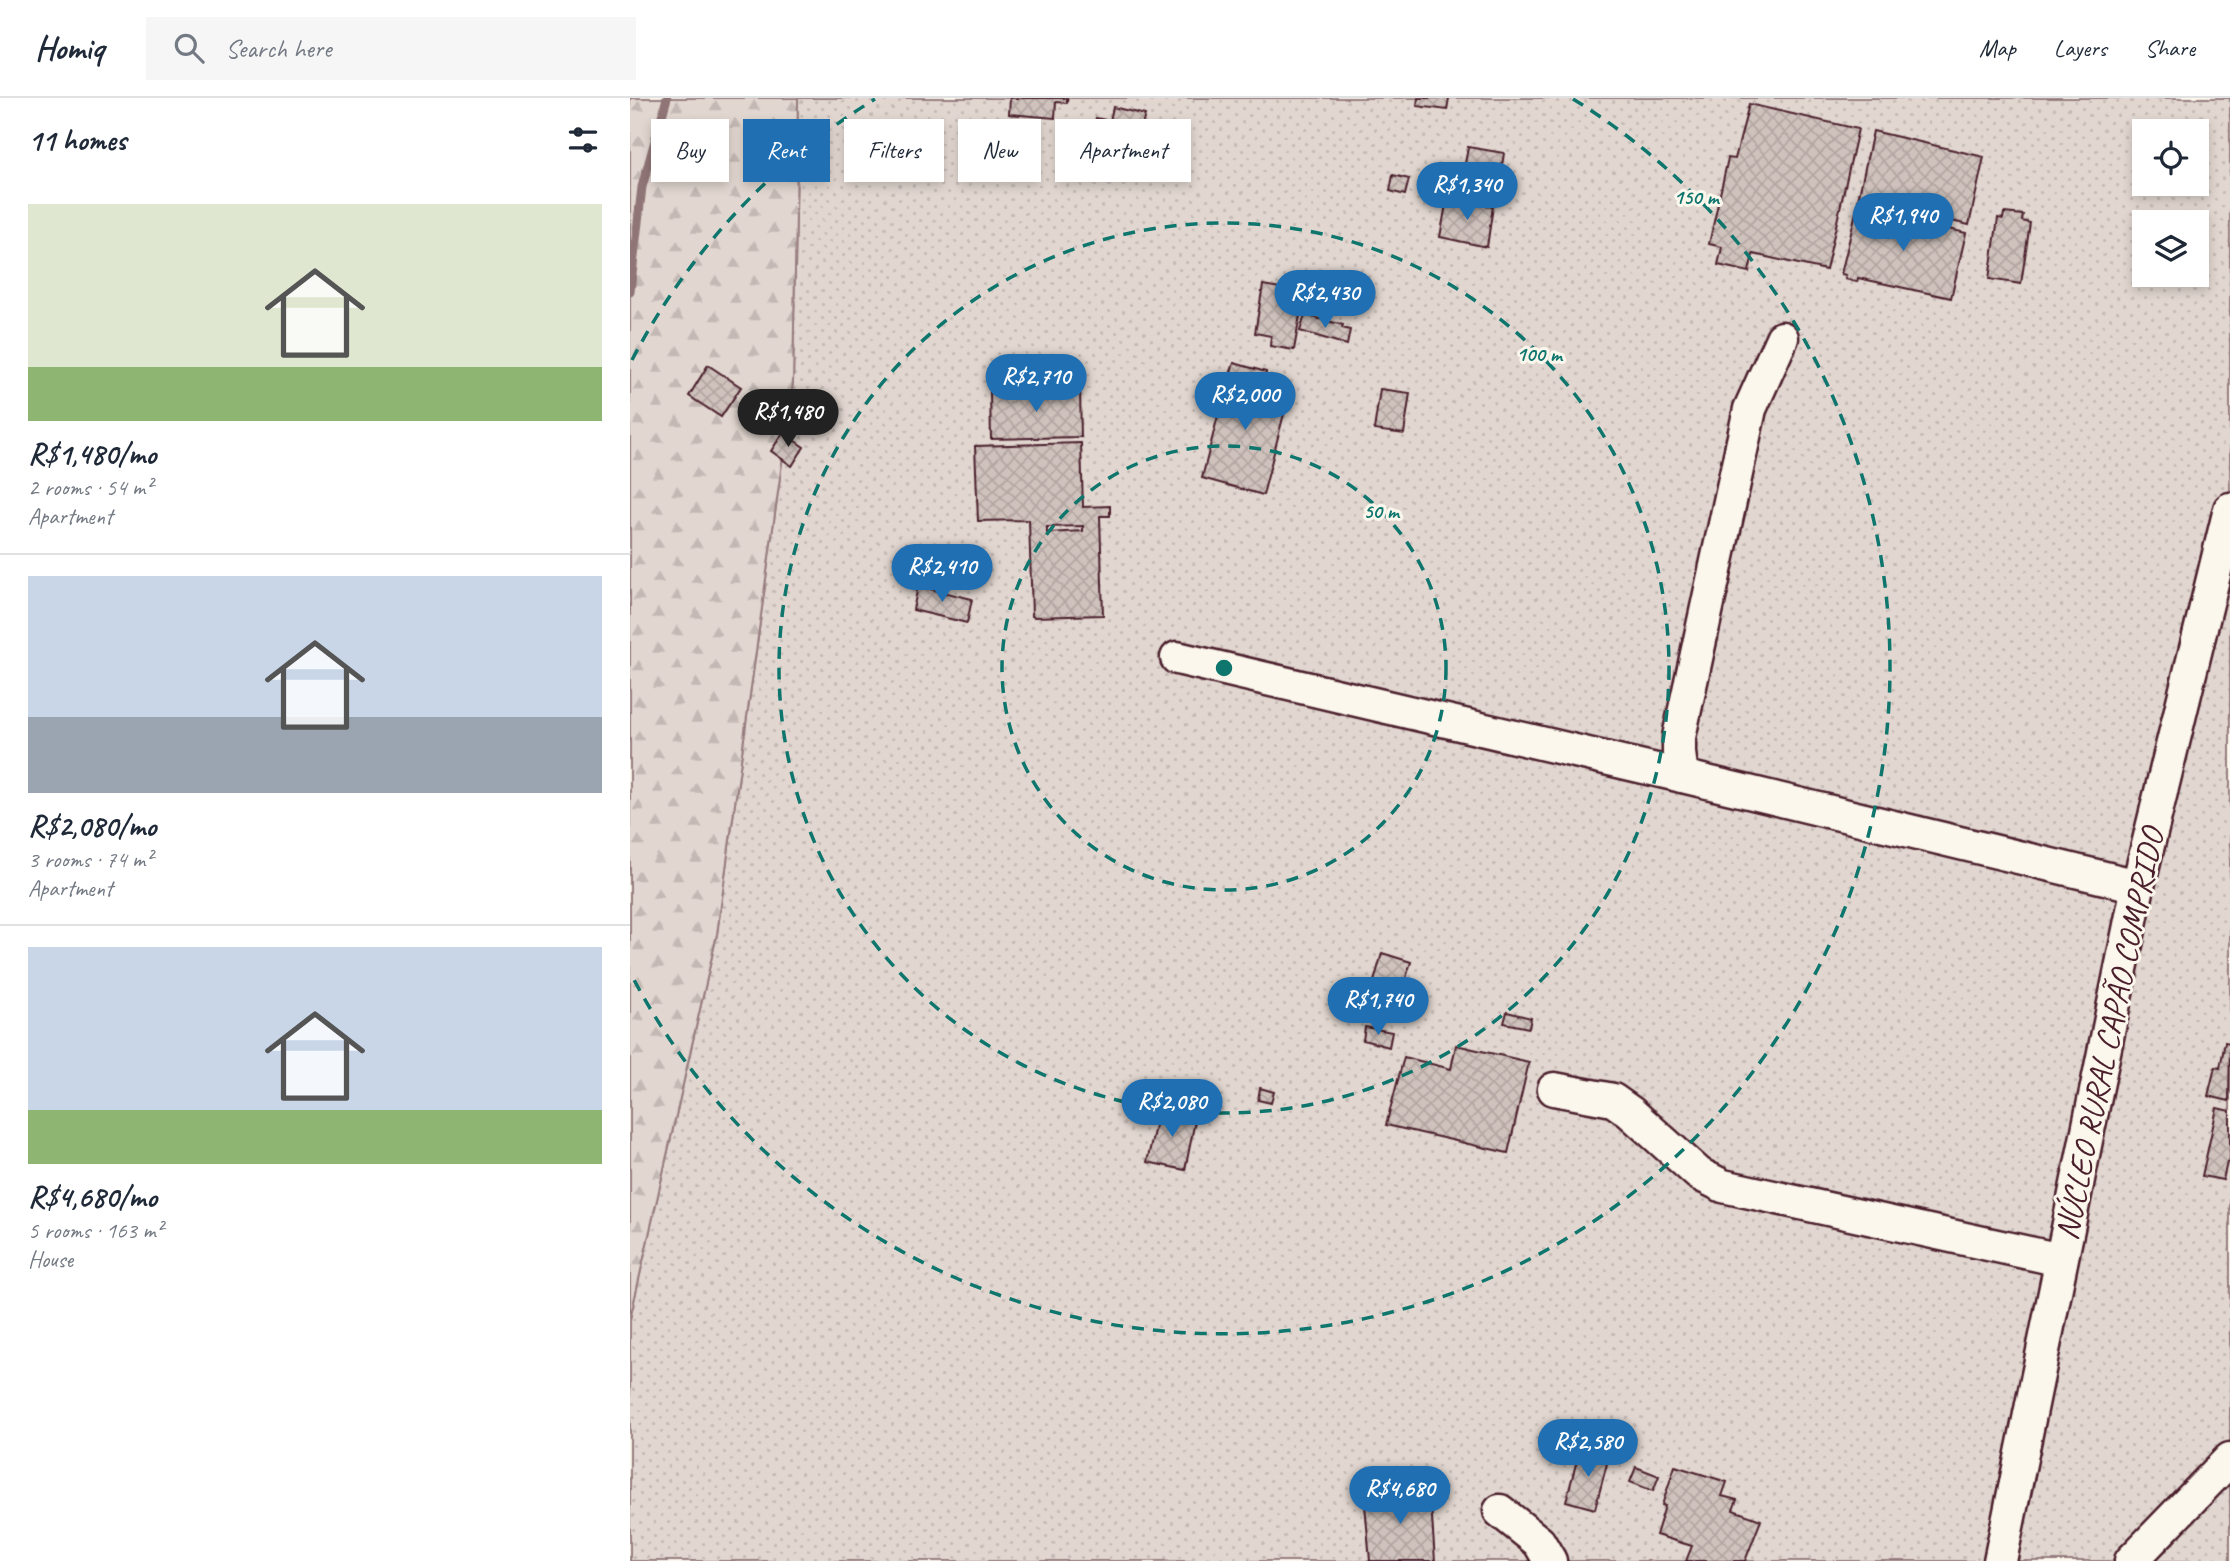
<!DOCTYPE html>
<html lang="en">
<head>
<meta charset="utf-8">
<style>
	:root { --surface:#fff; --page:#f6f6f7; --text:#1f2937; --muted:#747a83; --line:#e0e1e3; --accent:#1f6fb2 }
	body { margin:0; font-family:Caveat,sans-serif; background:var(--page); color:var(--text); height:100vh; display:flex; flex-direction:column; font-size:26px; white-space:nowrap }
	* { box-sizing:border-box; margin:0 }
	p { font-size:23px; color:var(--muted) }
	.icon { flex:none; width:38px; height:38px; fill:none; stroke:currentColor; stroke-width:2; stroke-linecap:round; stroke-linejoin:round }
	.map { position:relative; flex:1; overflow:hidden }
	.panel { display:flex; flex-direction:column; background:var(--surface); width:630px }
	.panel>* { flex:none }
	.hud { position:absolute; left:21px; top:21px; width:665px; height:63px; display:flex; gap:14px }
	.controls { position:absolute; left:1502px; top:21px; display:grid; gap:14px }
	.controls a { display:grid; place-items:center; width:77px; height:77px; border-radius:0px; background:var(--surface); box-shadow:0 4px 10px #0003; font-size:35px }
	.price { position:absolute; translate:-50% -60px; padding:0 16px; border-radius:24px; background:var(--accent); color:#fff; font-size:23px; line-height:46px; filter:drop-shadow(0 2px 4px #0008) }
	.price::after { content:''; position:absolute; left:50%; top:42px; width:21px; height:16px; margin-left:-10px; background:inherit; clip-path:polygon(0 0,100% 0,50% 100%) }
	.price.selected { background:#222; color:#fff }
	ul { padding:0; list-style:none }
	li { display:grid; align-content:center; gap:14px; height:371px; padding:0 28px }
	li+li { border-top:2px solid var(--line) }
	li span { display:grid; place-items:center; height:217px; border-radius:0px; color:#555 }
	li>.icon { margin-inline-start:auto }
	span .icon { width:126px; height:126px; fill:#fffc; stroke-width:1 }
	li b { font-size:30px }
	h2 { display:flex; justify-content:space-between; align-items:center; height:84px; padding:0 28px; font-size:30px }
	.pill { padding:0 24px; border-radius:0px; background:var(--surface); box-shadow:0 4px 10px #0003; font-size:24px; line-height:63px }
	.pill.selected { background:var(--accent); color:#fff }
	header { display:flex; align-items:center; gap:42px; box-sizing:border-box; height:98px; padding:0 35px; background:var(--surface); border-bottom:2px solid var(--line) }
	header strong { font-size:33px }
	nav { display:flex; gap:38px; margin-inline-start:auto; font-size:24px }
	.search { width:490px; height:63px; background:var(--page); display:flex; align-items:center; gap:18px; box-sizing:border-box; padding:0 24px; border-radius:0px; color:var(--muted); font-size:26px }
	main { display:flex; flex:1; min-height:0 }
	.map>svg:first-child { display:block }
	.grass { fill:url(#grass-dots); stroke:#967b7e; stroke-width:2; fill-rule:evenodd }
	.forest { fill:url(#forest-firs); stroke:#967b7e; stroke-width:2 }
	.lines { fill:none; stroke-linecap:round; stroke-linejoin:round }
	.stream { stroke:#907477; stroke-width:9 }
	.building { fill:url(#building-cross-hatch); stroke:#4a1f2b; stroke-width:2; fill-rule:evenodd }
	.minor-casing { stroke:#4a1f2b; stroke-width:37 }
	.minor { stroke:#fbf7ec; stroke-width:32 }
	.ring { fill:none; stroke:#0f766e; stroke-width:3.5; stroke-dasharray:12 9 }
	.labels { text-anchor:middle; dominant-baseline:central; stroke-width:6; stroke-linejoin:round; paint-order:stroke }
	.street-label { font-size:33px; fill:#4a1f2b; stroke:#fbf7ec }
	.centre { fill:#0f766e; stroke:#fbf7ec; stroke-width:3.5 }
	.ring-label { font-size:21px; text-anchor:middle; font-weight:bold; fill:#0f766e; stroke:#fbf7ec; stroke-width:6; stroke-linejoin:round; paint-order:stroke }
</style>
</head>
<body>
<header>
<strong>Homiq</strong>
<div class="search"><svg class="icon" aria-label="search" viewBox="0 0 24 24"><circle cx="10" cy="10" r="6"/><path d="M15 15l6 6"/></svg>Search here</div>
<nav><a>Map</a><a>Layers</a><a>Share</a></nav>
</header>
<main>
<section class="panel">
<h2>11 homes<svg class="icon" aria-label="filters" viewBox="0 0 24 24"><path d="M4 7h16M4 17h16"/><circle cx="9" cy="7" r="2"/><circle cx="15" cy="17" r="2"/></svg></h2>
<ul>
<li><span style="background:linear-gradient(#dfe7d0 75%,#8fb573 0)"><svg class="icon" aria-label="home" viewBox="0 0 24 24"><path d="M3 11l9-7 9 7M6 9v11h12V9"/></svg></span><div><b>R$1,480/mo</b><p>2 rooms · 54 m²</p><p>Apartment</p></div></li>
<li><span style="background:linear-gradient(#c9d6e8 65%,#9aa5b1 0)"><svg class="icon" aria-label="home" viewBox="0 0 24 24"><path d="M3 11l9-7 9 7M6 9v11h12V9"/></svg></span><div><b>R$2,080/mo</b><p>3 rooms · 74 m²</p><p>Apartment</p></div></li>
<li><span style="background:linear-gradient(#c9d6e8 75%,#8fb573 0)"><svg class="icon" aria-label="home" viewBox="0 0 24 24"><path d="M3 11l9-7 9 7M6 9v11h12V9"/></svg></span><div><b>R$4,680/mo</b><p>5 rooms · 163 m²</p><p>House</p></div></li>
</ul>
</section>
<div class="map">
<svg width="1600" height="1463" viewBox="0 0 1600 1463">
	<defs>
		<pattern id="grass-dots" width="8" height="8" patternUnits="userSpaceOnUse" patternTransform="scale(1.75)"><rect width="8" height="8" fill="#e2d7d0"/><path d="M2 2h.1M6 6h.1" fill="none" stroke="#c3b8b3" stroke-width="1.8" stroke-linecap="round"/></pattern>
		<pattern id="forest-firs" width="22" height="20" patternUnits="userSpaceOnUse" patternTransform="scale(1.75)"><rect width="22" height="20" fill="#e2d7d0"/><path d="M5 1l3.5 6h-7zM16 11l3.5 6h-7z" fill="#c3b8b3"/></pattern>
		<pattern id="building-cross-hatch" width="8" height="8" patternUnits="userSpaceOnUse" patternTransform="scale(1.75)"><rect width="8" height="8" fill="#cfc2bc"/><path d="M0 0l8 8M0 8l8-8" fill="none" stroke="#b3a6a2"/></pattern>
	</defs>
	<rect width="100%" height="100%" fill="#fbf7ec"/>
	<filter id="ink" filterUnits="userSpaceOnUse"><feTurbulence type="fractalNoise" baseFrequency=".0143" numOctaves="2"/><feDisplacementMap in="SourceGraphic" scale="14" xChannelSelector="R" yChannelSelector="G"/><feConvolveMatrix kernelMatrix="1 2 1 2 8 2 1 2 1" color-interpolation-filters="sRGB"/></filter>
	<g filter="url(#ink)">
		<path class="grass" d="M168,0h1432v1463h-1600v-242l87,-385 76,-551zM1514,33h52v53h-52zM1514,124h52v53h-52z"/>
		<path class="forest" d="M0,0h168l-5,285 -76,551 -87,385z"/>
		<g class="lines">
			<path class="stream" d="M0,194l12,-105 25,-89"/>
		</g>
		<g class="building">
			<path d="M380,0h57v5l-11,-1 -1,16 -46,-4z"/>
			<path d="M788,0h31l-2,12 -30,-4z"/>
			<path d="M1119,6l109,25 -32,141 -73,-16 -4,18 -31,-7 4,-18 -13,-3 19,-86 7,1z"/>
			<path d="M483,9l32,8 -14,49 -29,-6 3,-11 -16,-4 7,-25 14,3z"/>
			<path d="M1243,33l111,26 -15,68 -111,-25z"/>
			<path d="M838,49l36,6 -6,39 -37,-6z"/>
			<path d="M763,77l16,4 -4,16 -15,-4z"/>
			<path d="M817,101l46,7 -6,41 -47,-10z"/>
			<path d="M1227,110l109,25 -15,65 -93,-20 -1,4 -12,-3 1,-4 -5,-1z"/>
			<path d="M1374,115l19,2 -1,6 8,2 -9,61 -32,-5 9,-61 5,1z"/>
			<path d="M633,187l41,7 -10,58 -24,-4 1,-10 -16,-3z"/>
			<path d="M675,217l38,10 -1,3 8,2 -3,15 -47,-14z"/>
			<path d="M604,265l32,9 -1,7 8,2 -1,3h2l-4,18 16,4 -23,89 -61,-17 22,-86z"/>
			<path d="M78,267l33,22 -20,30 -32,-21z"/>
			<path d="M450,291l1,48 -90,2 -1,-47z"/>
			<path d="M750,291l30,4 -6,41 -30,-4z"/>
			<path d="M153,335l21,14 -12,19 -21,-15z"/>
			<path d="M451,345l2,64 27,-1v10h-10l3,99 -69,2 -2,-1 -3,-96 -51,1 -3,-75zM453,428v5l-36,2v-6z"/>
			<path d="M288,488l54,13 -5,24 -54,-13z"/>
			<path d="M752,855l29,9 -13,42 -28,-8z"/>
			<path d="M877,914l24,6 -2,10 -25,-5z"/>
			<path d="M735,929l27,5 -3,15 -26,-7z"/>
			<path d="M1595,944l5,1 -1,58 -21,-5 7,-29 5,1z"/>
			<path d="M826,947l73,17 -21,91 -122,-28 18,-68 47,12z"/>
			<path d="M630,990l14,4 -3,11 -13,-3z"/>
			<path d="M529,1010l37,8 -11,54 -38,-8z"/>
			<path d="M1587,1010l13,3v52l-3,-1 -4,18 -21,-4z"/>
			<path d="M950,1351l29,7 -14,53 -29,-8z"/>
			<path d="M1045,1368l52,16 -5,14 15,4 -4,10 28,10 -16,41h-59l6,-15 -36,-11 9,-29 -3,-1z"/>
			<path d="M1006,1369l23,9 -6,15 -23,-9z"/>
			<path d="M800,1390l5,73h-65l-6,-68z"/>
		</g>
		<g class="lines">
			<g class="minor-casing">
				<g id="minor">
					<path d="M547,560l505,118 456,110"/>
					<path d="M1052,678l-3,-23v-16l71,-328 32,-71"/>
					<path d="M924,991l59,11 17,12 69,62 24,12 338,74"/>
					<path d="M870,1413l39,31 11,19"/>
					<path d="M1370,1463l138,-675 92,-377"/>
					<path d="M1501,1463l99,-102"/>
				</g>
			</g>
			<use href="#minor" class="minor"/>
		</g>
	</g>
	<g class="ring">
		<circle cx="594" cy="570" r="222"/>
		<circle cx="594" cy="570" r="445"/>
		<path d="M2 262A667 667 0 0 1 245 1M943 1A667 667 0 1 1 2 878"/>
	</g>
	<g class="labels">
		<g class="street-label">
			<text transform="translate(1479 936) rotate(-78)">NÚCLEO RURAL CAPÃO COMPRIDO</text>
		</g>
	</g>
	<circle cx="594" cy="570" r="10" class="centre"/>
	<g class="ring-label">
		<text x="1066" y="106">150 m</text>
		<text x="909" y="263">100 m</text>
		<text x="751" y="420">50 m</text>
	</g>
</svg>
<div class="controls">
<a><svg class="icon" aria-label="locate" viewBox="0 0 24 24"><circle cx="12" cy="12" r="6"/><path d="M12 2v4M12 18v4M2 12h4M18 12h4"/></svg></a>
<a><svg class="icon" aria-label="layers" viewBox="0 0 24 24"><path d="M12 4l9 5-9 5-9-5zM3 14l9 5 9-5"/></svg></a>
</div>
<b class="price" style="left:837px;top:124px">R$1,340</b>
<b class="price" style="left:1273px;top:155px">R$1,940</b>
<b class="price" style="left:695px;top:232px">R$2,430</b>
<b class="price" style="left:406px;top:316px">R$2,710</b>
<b class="price" style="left:615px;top:334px">R$2,000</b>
<b class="price selected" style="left:158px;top:351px">R$1,480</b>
<b class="price" style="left:312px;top:506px">R$2,410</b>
<b class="price" style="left:748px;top:939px">R$1,740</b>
<b class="price" style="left:542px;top:1041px">R$2,080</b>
<b class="price" style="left:958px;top:1381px">R$2,580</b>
<b class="price" style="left:770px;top:1428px">R$4,680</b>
<div class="hud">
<a class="pill">Buy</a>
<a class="pill selected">Rent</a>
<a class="pill">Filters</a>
<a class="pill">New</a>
<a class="pill">Apartment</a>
</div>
</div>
</main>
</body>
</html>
